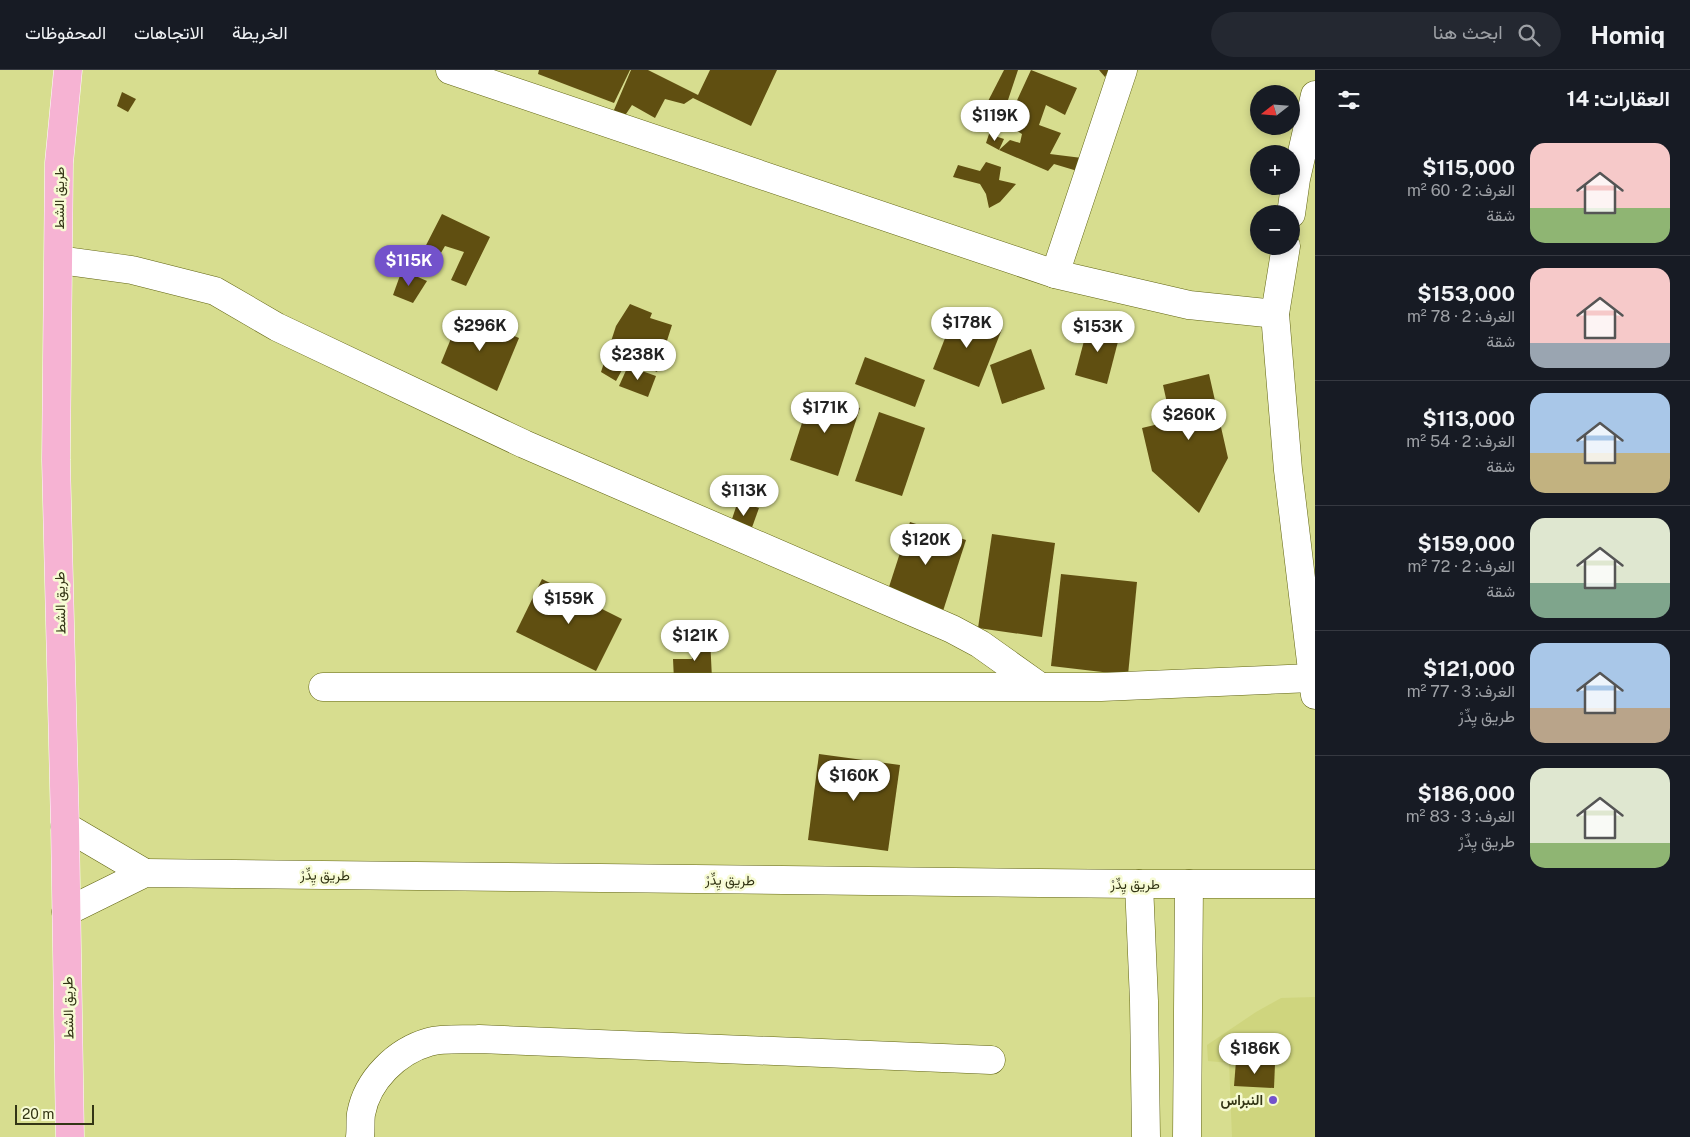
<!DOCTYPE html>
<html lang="ar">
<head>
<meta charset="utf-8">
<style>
	:root { --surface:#171b24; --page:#242831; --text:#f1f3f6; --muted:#9ea1a6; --line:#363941; --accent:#7352cb }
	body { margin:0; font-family:"Public Sans",Vazirmatn,sans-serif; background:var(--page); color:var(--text); direction:rtl; height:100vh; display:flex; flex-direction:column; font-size:19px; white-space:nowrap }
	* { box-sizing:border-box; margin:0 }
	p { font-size:16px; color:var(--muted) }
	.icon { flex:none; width:28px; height:28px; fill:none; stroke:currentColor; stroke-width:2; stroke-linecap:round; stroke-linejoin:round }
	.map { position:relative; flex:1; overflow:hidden; direction:ltr }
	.sheet { display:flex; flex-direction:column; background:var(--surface); width:375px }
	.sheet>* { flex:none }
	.needle { width:32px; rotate:253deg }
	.buttons { position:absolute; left:1250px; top:15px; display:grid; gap:10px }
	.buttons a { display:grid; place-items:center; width:50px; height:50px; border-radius:50%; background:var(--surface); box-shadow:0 2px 8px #0003; font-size:25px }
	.scale { position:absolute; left:15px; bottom:12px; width:79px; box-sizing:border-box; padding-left:5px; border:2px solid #333515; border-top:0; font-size:14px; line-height:18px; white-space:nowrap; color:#333515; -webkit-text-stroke:4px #f7fbd4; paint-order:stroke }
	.price { position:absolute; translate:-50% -42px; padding:0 11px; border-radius:18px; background:#fff; color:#222; font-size:16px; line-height:32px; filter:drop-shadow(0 1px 2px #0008) }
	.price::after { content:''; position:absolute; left:50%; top:30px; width:15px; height:11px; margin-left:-8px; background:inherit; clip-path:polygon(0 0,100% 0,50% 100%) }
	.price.active { background:var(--accent); color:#fff }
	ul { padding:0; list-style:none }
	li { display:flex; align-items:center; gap:15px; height:125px; padding:0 20px }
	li+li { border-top:1px solid var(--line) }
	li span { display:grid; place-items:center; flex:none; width:140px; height:100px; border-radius:15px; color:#555 }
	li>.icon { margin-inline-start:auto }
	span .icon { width:60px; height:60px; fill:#fffc; stroke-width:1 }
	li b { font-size:21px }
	h2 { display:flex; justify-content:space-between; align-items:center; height:60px; padding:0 20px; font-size:21px }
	header { display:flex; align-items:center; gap:30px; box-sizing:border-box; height:70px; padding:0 25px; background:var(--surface); border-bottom:1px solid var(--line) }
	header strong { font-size:24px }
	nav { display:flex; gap:28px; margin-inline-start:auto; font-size:18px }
	.search { width:350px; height:45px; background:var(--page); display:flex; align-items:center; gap:12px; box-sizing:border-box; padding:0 18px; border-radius:28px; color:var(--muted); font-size:19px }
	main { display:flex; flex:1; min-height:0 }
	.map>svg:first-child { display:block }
	.built { fill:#cfd57e }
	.building { fill:#604f11 }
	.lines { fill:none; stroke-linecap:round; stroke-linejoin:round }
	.minor-casing { stroke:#616412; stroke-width:29 }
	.major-casing { stroke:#fff; stroke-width:29 }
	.minor { stroke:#fff; stroke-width:28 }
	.major { stroke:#f6b3d3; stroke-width:28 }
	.poi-dot { fill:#7352cb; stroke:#f7fbd4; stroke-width:2 }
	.labels { text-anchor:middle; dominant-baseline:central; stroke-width:5; stroke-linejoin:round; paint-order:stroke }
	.street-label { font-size:14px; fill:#333515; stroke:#f7fbd4 }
	.poi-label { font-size:14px; font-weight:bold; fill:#333515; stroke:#f7fbd4; text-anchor:end }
</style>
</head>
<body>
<header>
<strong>Homiq</strong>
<div class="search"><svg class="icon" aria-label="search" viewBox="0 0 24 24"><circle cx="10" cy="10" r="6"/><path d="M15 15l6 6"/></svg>ابحث هنا</div>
<nav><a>الخريطة</a><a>الاتجاهات</a><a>المحفوظات</a></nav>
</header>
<main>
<section class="sheet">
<h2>العقارات: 14<svg class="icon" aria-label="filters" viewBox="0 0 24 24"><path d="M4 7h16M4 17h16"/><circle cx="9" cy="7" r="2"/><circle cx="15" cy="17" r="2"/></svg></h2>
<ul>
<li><span style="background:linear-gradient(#f6c9c9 65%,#8fb573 0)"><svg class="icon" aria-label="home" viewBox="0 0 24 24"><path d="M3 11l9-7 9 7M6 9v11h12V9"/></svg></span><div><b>$115,000</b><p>الغرف: 2 · 60 m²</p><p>شقة</p></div></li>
<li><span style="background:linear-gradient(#f6c9c9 75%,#9aa5b1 0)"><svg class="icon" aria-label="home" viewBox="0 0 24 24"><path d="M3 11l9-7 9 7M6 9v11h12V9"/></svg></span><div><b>$153,000</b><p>الغرف: 2 · 78 m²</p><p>شقة</p></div></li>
<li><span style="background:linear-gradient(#a9c7e8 60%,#c2b280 0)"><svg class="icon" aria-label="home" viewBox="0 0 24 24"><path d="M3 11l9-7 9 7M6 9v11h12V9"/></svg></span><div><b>$113,000</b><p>الغرف: 2 · 54 m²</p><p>شقة</p></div></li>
<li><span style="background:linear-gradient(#dfe7d0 65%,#7fa58c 0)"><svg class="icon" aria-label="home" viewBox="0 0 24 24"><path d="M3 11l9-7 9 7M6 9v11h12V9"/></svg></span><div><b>$159,000</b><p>الغرف: 2 · 72 m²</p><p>شقة</p></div></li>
<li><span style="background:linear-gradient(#a9c7e8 65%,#b9a48a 0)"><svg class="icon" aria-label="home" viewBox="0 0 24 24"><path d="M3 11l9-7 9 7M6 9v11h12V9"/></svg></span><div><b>$121,000</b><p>الغرف: 3 · 77 m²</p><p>طريق يِدِّرْ</p></div></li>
<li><span style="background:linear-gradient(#dfe7d0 75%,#8fb573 0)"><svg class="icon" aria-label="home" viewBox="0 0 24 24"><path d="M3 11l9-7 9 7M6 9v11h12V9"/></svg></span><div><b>$186,000</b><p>الغرف: 3 · 83 m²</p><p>طريق يِدِّرْ</p></div></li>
</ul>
</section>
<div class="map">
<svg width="1315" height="1067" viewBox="0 0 1315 1067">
	<rect width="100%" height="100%" fill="#d7dd8f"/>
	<path class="built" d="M1315,927v140h-83l-3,-74 -21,-2 -1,-16 49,-33 25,-14z"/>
	<g class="building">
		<path d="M539,0h91l-16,33 -76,-29z"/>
		<path d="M631,0h17l50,25 12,-25h67l-26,56 -58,-28 -9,6 -19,-5 -10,19 -23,-13 -14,21 -7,-9z"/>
		<path d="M1004,0h14l-16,48 -17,-11z"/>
		<path d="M1031,0l46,18 -12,27 -19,-10 -7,20 22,8 -11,21 40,5 -6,14 -30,-9 -6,7 -49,-21 11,-10 10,3 2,-9 -16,-10z"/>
		<path d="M1099,0h10l-4,7z"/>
		<path d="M122,22l14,7 -8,13 -11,-6z"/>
		<path d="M989,64l15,5 -5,11 -13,-7z"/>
		<path d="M986,92l15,5 -2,13 17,4 -16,18 -11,6 -3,-14 -6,-10 -27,-7 5,-12 22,6z"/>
		<path d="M442,144l48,23 -24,49 -15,-6 13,-28 -19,-6 -11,19 -14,-8z"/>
		<path d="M402,200l25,11 -14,22 -20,-8z"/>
		<path d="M630,234l22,9 -2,5 22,7 -15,47 -29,-13 -12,22 -15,-9 15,-46z"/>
		<path d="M956,240l46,19 -23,58 -46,-18z"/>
		<path d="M461,244l58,24 -22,53 -56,-28z"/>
		<path d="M1089,252l32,8 -14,54 -32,-9z"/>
		<path d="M1031,279l14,40 -43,15 -12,-39z"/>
		<path d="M865,287l60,23 -10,27 -60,-23z"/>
		<path d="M628,296l28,10 -8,21 -29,-11z"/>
		<path d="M1209,304l19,84 -29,55 -47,-42 -10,-43 29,-7 -8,-36z"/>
		<path d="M812,322l48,16 -22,68 -48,-16z"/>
		<path d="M879,342l46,16 -23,68 -47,-15z"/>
		<path d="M738,431l21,7 -9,25 -20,-8z"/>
		<path d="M910,452l56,18 -23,71 -56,-18z"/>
		<path d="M992,464l63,9 -13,94 -64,-9z"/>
		<path d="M1061,504l76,8 -9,93 -77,-9z"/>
		<path d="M542,509l80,40 -26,52 -80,-39z"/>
		<path d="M710,567l2,42 -38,1 -1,-21h19l-1,-21z"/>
		<path d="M819,684l81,11 -12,86 -80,-11z"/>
		<path d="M1236,991l39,3 -1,24 -40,-2z"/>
	</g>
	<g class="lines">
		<g class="minor-casing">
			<g id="minor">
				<path d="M450,0l605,204 134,31 86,9"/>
				<path d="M1291,144l5,-35 19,-84"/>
				<path d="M1286,176l-11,68 13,156 27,225"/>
				<path d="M59,190l73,10 83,21 62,36 247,117 428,185 28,15 59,42"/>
				<path d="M1055,204l68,-204"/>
				<path d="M323,617h778l211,-9"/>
				<path d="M65,756l80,47"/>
				<path d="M1139,814l5,117 2,136"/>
				<path d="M66,842l79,-39 994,11h176"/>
				<path d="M360,1067c1,-7 0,-16 1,-23 6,-34 36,-63 68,-72 14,-4 35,-2 50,-3l512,21"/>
				<path d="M1187,1067l2,-253"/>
			</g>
		</g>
		<g class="major-casing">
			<path id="major" d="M68,0l-9,93 -3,297 9,366 5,311"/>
		</g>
		<use href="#minor" class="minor"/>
		<use href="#major" class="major"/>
	</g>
	<circle class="poi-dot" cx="1273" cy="1030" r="5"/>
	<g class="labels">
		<g class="street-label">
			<text transform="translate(59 128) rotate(-90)">طريق الشط</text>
			<text transform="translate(60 533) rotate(-91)">طريق الشط</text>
			<text transform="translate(325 805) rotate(1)">طريق يِدِّرْ</text>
			<text transform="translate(730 810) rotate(1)">طريق يِدِّرْ</text>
			<text x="1135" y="814">طريق يِدِّرْ</text>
			<text transform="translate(68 938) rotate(-91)">طريق الشط</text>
		</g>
		<g class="poi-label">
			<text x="1263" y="1030">النبراس</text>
		</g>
	</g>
</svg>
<div class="buttons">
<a><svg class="needle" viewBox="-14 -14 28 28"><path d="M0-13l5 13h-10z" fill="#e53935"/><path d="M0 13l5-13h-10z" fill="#9ea1a6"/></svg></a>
<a>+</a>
<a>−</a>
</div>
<div class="scale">20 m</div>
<b class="price" style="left:995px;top:72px">$119K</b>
<b class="price active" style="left:409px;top:217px">$115K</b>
<b class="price" style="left:967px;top:279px">$178K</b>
<b class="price" style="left:480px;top:282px">$296K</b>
<b class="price" style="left:1098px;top:283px">$153K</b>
<b class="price" style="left:638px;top:311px">$238K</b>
<b class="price" style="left:825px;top:364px">$171K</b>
<b class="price" style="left:1189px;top:371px">$260K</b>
<b class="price" style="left:744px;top:447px">$113K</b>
<b class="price" style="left:926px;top:496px">$120K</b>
<b class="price" style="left:569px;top:555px">$159K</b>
<b class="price" style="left:695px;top:592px">$121K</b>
<b class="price" style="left:854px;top:732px">$160K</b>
<b class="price" style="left:1255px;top:1005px">$186K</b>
</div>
</main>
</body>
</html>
